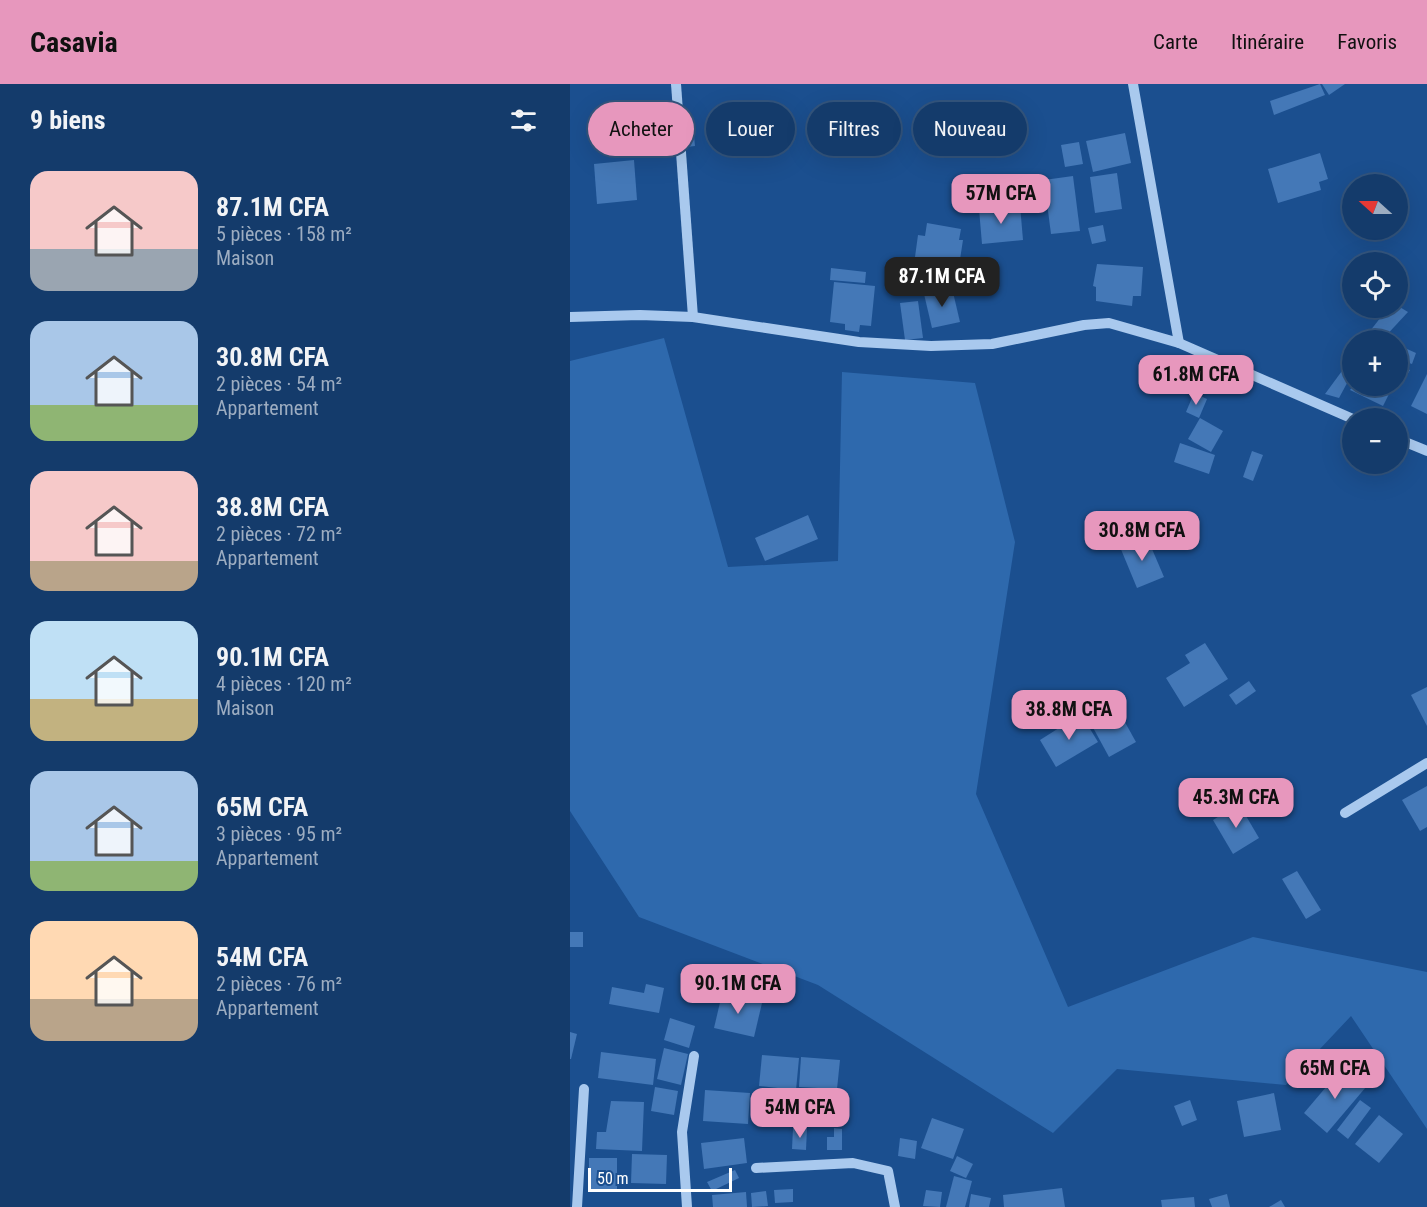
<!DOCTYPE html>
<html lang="fr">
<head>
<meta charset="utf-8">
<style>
	:root { --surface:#143b6b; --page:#214673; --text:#f1f3f6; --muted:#9dadc1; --line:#33557e; --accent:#e797bd }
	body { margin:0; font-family:"Roboto Condensed",sans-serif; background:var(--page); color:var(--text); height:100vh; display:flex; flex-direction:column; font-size:22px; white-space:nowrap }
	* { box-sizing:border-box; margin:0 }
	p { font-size:20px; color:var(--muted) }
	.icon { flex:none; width:33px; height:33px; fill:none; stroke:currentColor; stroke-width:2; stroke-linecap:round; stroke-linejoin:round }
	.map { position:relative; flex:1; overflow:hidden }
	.drawer { display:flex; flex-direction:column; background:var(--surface); width:570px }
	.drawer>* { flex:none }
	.banner { position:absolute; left:18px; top:18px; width:570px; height:54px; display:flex; gap:12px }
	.needle { width:39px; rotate:291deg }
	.buttons { position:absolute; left:772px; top:90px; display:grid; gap:12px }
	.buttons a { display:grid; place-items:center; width:66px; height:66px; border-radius:50%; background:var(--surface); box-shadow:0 6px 24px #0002,0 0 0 2px var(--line); font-size:30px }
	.scale { position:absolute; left:18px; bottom:15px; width:144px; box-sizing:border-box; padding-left:6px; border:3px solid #fff; border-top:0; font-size:16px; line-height:21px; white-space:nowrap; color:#fff; -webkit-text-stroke:4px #1b4f8f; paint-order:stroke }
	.price { position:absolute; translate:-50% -51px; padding:0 14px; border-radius:12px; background:var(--accent); color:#111; font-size:20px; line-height:39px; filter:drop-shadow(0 2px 3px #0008) }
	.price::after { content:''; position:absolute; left:50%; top:36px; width:18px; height:14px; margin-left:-9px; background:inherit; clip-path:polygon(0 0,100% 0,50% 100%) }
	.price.active { background:#222; color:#fff }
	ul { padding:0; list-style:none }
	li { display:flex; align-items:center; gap:18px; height:150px; padding:0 30px }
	li span { display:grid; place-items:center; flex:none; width:168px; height:120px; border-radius:18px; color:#555 }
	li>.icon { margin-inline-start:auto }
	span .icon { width:72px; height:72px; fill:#fffc; stroke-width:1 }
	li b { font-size:26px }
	h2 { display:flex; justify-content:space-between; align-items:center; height:72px; padding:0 30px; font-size:26px }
	.tag { padding:0 21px; border-radius:27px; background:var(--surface); box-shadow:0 6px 24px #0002,0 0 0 2px var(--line); font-size:21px; line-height:54px }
	.tag.active { background:var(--accent); color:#111 }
	header { display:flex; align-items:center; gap:36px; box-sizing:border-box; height:84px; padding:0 30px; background:var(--accent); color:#111 }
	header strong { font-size:28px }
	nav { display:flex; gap:33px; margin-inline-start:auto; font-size:21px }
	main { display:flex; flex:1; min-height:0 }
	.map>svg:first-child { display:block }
	.green { fill:#2e69ad }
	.building { fill:#4478b7 }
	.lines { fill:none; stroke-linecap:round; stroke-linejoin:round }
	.minor { stroke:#a9c9ee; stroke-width:10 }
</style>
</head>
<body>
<header>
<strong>Casavia</strong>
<nav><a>Carte</a><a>Itinéraire</a><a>Favoris</a></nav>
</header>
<main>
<section class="drawer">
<h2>9 biens<svg class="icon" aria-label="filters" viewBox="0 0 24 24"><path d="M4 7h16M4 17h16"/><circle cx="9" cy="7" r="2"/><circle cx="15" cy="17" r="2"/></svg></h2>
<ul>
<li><span style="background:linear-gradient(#f6c9c9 65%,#9aa5b1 0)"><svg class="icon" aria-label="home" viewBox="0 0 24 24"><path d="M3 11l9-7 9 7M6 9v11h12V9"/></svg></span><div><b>87.1M CFA</b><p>5 pièces · 158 m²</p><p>Maison</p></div></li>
<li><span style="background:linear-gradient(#a9c7e8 70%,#8fb573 0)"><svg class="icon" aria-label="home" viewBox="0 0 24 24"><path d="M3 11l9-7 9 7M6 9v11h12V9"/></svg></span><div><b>30.8M CFA</b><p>2 pièces · 54 m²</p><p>Appartement</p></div></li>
<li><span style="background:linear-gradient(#f6c9c9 75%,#b9a48a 0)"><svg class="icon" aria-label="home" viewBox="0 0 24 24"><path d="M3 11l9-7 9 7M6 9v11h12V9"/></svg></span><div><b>38.8M CFA</b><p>2 pièces · 72 m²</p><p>Appartement</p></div></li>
<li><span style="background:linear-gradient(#bfe0f5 65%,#c2b280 0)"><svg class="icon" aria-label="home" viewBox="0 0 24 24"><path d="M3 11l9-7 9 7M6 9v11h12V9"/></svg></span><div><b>90.1M CFA</b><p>4 pièces · 120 m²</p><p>Maison</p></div></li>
<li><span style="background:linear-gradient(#a9c7e8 75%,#8fb573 0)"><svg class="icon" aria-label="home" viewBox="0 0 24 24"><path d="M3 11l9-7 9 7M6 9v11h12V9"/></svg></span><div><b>65M CFA</b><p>3 pièces · 95 m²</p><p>Appartement</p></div></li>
<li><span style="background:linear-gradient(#ffd9b3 65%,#b9a48a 0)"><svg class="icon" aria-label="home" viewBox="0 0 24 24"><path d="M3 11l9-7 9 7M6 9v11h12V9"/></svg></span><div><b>54M CFA</b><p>2 pièces · 76 m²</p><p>Appartement</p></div></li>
</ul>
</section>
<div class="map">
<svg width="857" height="1123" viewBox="0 0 857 1123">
	<rect width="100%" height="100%" fill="#1b4f8f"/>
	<path class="green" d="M94,254l64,229 110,-6 4,-189 133,11 40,159 -39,252 92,213 185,-70 174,35v157l-76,-113 -65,69 -169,-16 -64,64 -235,-148 -179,-68 -69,-106v-450z"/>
	<g class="building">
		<path d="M750,0l5,11 -51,20 -4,-14z"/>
		<path d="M752,0h23l-16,11z"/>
		<path d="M123,43l2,19 -9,1 -2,-19z"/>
		<path d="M555,49l6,30 -38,9 -7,-31z"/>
		<path d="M509,58l4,22 -18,3 -4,-22z"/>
		<path d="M750,69l8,26 -9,3 2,8 -43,13 -10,-34z"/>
		<path d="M64,76l3,40 -40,4 -3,-40z"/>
		<path d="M547,89l5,36 -27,4 -5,-36z"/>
		<path d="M503,92l7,55 -29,3 -7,-54z"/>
		<path d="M450,121l3,35 -41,4 -3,-35z"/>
		<path d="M357,139l34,6 -2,11h4l-6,39 -38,-6 3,-15 -7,-1 3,-22 7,1z"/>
		<path d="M533,141l3,16 -14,3 -4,-16z"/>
		<path d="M527,180l46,3 -2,29h-8l-1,10 -36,-5v-14l-3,-1z"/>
		<path d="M261,184l35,4 -1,11 -35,-3z"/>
		<path d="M264,198l41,4 -4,40 -11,-1 -1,7 -14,-2v-6l-15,-2z"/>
		<path d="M382,204l8,34 -28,6 -8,-34z"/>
		<path d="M348,217l5,37 -18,2 -5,-37z"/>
		<path d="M828,222l10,6 -26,28h-19l25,-32z"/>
		<path d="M828,261l18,8 -4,11 -14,-5z"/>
		<path d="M783,272v16l-14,26 -14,-4z"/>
		<path d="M828,281l12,5 -5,8 -7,-2z"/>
		<path d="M857,290v40l-16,-8z"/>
		<path d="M783,302h40l-10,20 -33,-16z"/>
		<path d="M624,309l13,6 -8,19 -13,-6z"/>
		<path d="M630,334l23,13 -12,21 -23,-13z"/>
		<path d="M610,359l35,12 -6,19 -35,-12z"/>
		<path d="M682,367l11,4 -10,26 -10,-4z"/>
		<path d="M238,431l10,24 -53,22 -10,-23z"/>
		<path d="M576,451l18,42 -27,11 -17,-41z"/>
		<path d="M635,559l23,36 -44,28 -18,-29 24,-15 -5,-8z"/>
		<path d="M679,597l7,10 -20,14 -7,-10z"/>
		<path d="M857,603v39l-16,-31z"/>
		<path d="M547,624l19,34 -27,15 -19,-35z"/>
		<path d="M511,630l17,28 -42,25 -16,-27z"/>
		<path d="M857,702v41l-7,4 -18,-31z"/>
		<path d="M669,720l20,34 -26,16 -20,-34z"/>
		<path d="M727,787l24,39 -15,9 -24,-40z"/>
		<rect x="0" y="848" width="13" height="15"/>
		<path d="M76,900l18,4 -5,25 -50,-9 3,-17 32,6z"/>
		<path d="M152,910l40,9 -8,34 -40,-9z"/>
		<path d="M100,934l25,8 -6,22 -25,-8z"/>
		<path d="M0,948l7,2 -6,25h-1z"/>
		<path d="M94,964l24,6 -7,31 -24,-6z"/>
		<path d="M31,968l55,7 -3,26 -55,-7z"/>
		<path d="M798,969l15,13 -12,14 -14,-13z"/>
		<path d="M192,971l37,3 -3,32 -37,-4z"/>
		<path d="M231,973l39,3 -3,29 -38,-2z"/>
		<path d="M773,983l23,20 -39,46 -23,-20z"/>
		<path d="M85,1003l23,4 -4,24 -23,-4z"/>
		<path d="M135,1006l45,3 -2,31 -45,-3z"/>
		<path d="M704,1009l7,37 -37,7 -7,-36z"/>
		<path d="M620,1016l7,20 -15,6 -8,-20z"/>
		<path d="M790,1016l11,8 -23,31 -11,-9z"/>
		<path d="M41,1017l33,1 -2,49 -46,-2 1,-17h9z"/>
		<path d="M230,1023l44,2v17l-44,-2z"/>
		<path d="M809,1031l24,19 -24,29 -24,-19z"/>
		<path d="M362,1034l32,11 -11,30 -32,-11z"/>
		<path d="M223,1044h14l-1,22 -14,-1z"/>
		<path d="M264,1044l8,1v21h-15v-13h7z"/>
		<path d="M174,1054l3,25 -43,6 -3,-26z"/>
		<path d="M330,1054l17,3 -2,18 -17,-3z"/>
		<path d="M62,1070l35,1 -1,29 -35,-1z"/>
		<path d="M387,1072l16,8 -7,14 -16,-7z"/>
		<path d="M19,1074h28v34l-28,-1z"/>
		<path d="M165,1086l4,8 -27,13 -5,-9z"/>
		<path d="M384,1092l18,5 -7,26h-19z"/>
		<path d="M492,1104l3,19h-61l-1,-12z"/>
		<path d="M223,1105v13l-18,1 -1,-13z"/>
		<path d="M356,1106l16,2 -2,15 -17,-1z"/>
		<path d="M196,1107l2,15 -16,1 -1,-14z"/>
		<path d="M176,1108l1,15h-34l-1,-12z"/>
		<path d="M401,1110l20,4 -2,9h-20z"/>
		<path d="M657,1110l3,13h-18l-3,-8z"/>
		<path d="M624,1113l1,10h-33l-1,-7z"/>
		<path d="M711,1116l4,7h-16z"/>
	</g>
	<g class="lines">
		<g class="minor">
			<path d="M106,0l17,233"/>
			<path d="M563,0l46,259"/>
			<path d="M0,233l70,-2 53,2 166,25 72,4 61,-2 92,-19 25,-2 70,20 174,76"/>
			<path d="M828,355l29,12"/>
			<path d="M775,729l82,-50"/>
			<path d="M186,1084l97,-5 35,8 7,36"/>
			<path d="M7,1123l7,-118"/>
			<path d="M117,1123l-5,-75 12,-76"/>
		</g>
	</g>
</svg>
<div class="buttons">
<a><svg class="needle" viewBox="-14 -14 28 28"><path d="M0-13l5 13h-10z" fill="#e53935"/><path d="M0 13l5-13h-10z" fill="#9dadc1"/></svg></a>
<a><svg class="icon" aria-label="locate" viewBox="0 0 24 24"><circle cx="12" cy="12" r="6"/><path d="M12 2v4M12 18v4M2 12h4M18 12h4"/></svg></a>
<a>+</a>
<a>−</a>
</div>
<div class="scale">50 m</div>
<b class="price" style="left:431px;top:141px">57M CFA</b>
<b class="price active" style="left:372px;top:224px">87.1M CFA</b>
<b class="price" style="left:626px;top:322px">61.8M CFA</b>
<b class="price" style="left:572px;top:478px">30.8M CFA</b>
<b class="price" style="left:499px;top:657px">38.8M CFA</b>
<b class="price" style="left:666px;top:745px">45.3M CFA</b>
<b class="price" style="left:168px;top:931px">90.1M CFA</b>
<b class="price" style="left:765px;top:1016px">65M CFA</b>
<b class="price" style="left:230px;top:1055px">54M CFA</b>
<div class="banner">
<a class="tag active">Acheter</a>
<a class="tag">Louer</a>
<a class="tag">Filtres</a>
<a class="tag">Nouveau</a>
</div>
</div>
</main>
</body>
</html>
